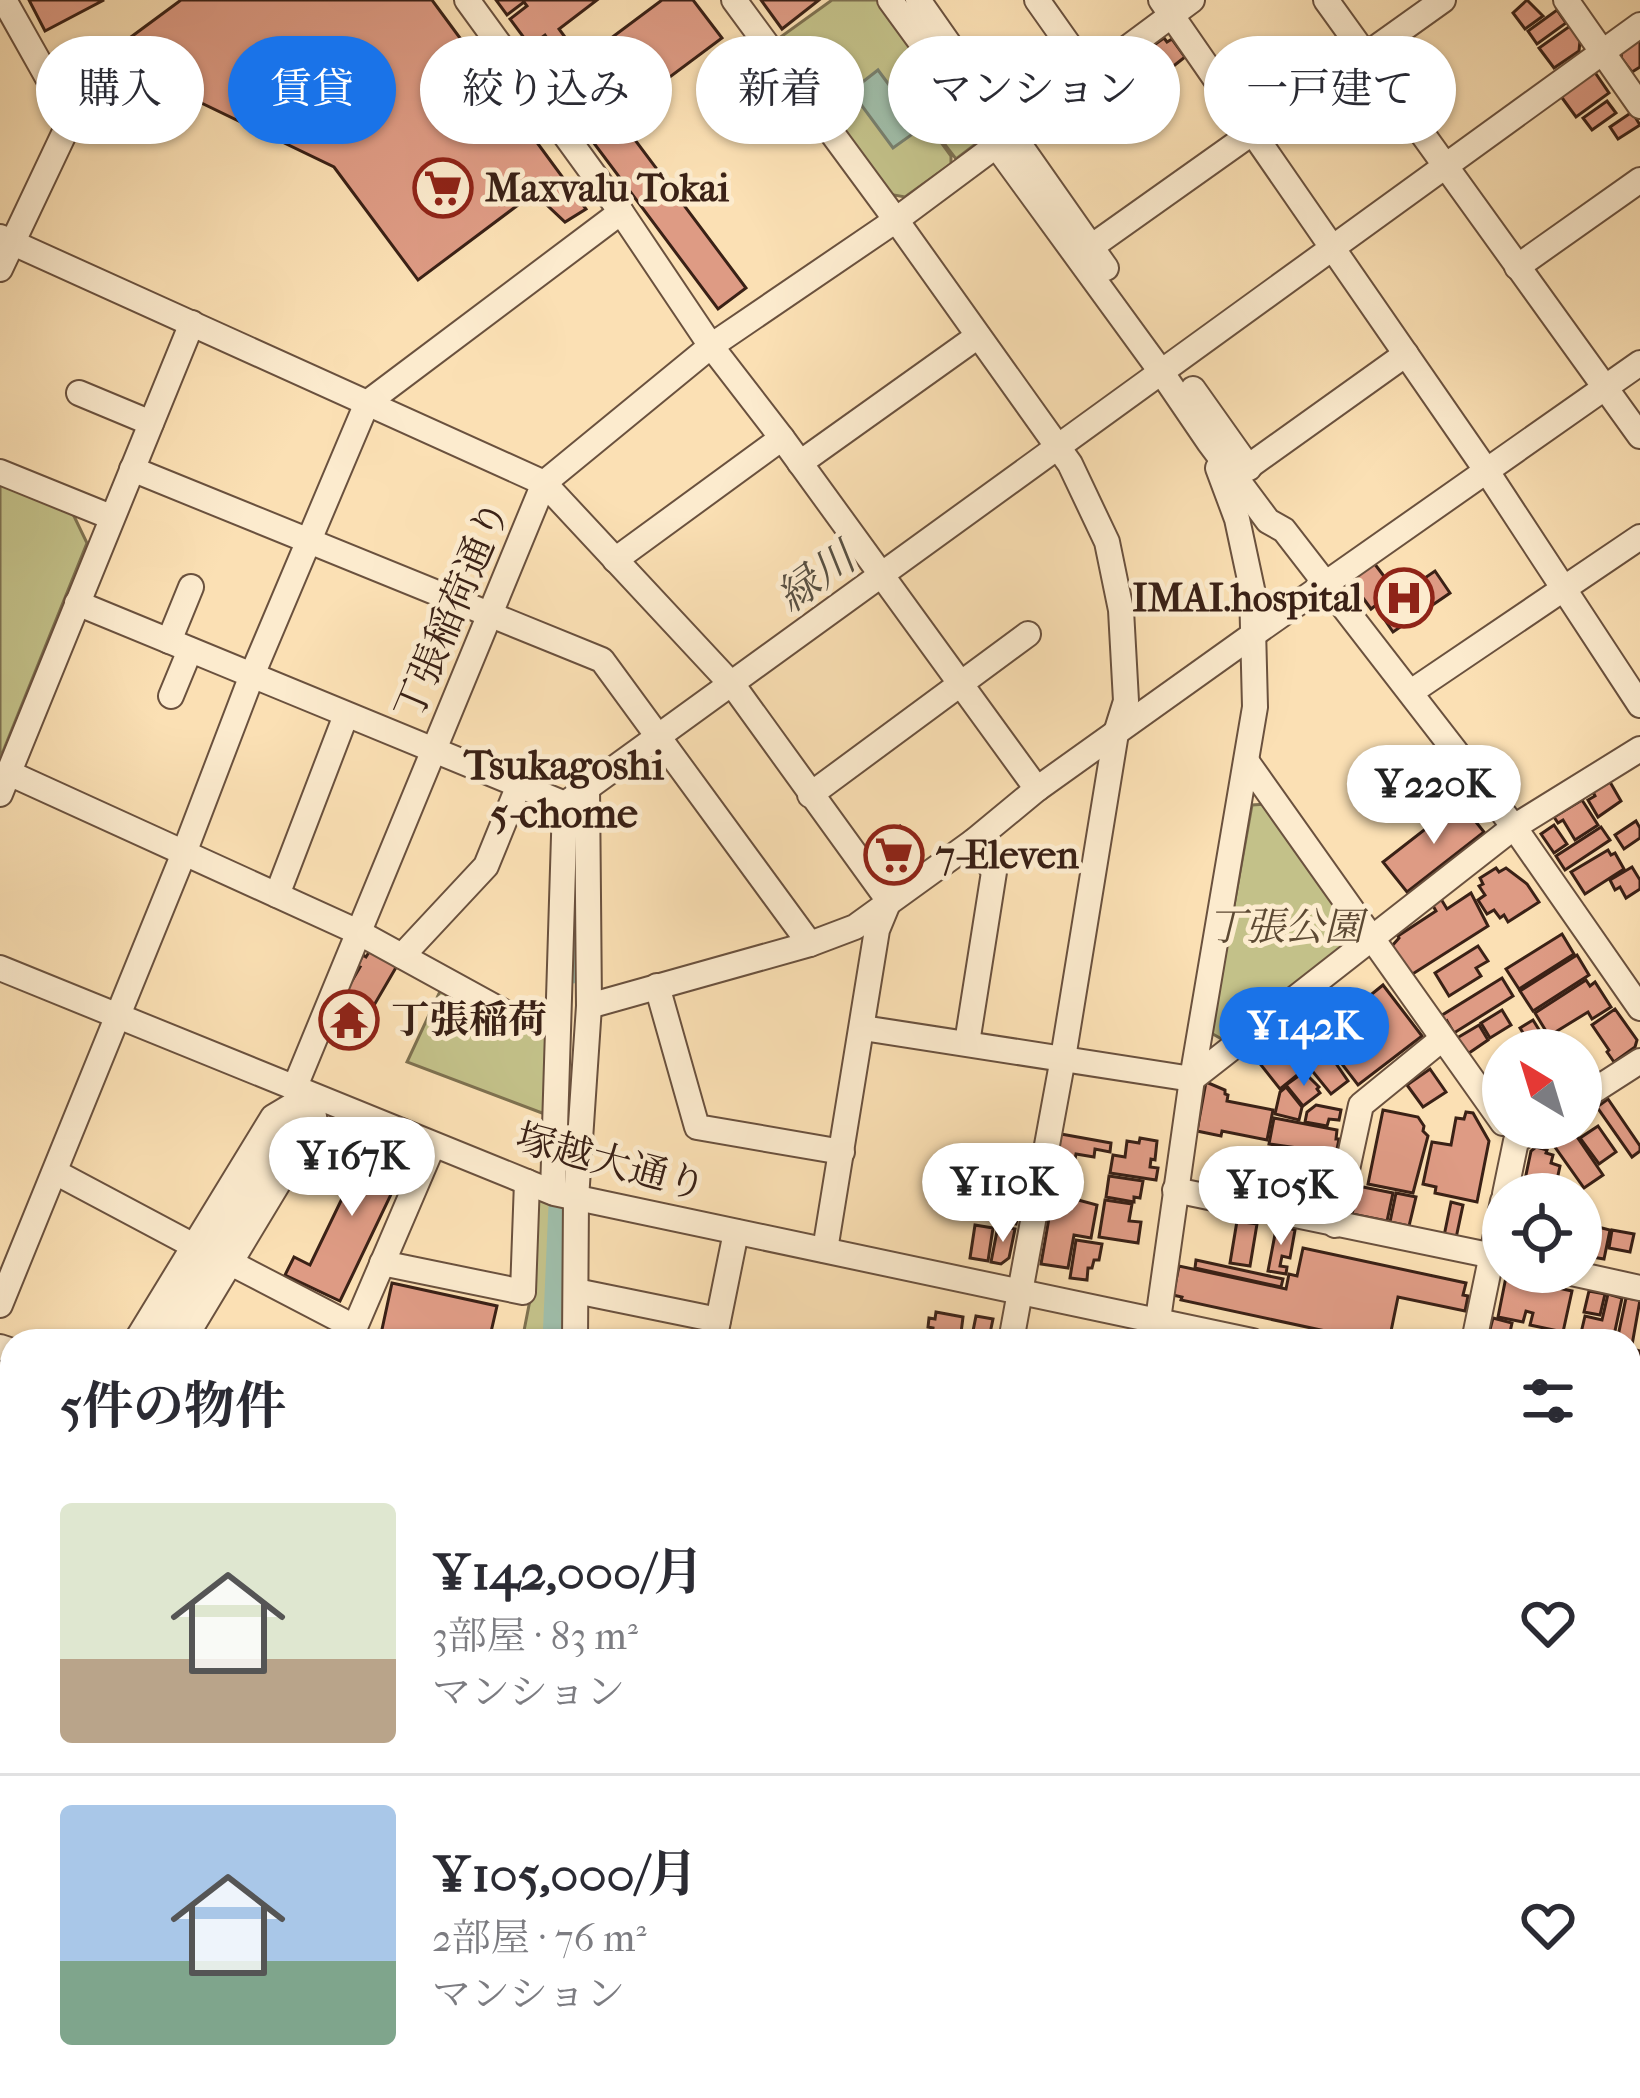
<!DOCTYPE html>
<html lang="ja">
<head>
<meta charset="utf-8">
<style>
	:root { --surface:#fff; --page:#f2f2f3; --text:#2b2b33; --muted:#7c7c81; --line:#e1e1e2; --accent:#1a73e8 }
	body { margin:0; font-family:"IM FELL French Canon","Noto Serif JP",serif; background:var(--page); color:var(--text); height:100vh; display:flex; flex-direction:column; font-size:45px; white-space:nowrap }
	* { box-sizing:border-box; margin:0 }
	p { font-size:39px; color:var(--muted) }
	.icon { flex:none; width:66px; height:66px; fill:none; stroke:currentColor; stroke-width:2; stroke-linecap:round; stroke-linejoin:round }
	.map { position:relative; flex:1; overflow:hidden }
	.side { position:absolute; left:0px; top:1329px; width:1641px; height:771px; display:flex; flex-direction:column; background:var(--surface); border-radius:36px 36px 0 0; box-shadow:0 3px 9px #0004 }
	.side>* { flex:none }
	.guide { position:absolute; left:36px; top:36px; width:1569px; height:108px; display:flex; gap:24px }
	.needle { width:78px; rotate:322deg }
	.controls { position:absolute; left:1482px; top:1029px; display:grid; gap:24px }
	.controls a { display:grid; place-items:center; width:120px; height:120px; border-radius:50%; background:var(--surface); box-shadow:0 3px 9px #0004; font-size:60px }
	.price { position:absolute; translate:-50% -102px; padding:0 27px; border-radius:42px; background:#fff; color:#222; font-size:39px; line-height:78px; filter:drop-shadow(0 3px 6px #0008) }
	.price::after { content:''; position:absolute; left:50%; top:72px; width:36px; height:27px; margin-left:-18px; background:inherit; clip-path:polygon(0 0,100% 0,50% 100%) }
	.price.current { background:var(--accent); color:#fff }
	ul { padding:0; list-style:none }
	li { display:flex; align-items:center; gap:36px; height:300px; padding:0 60px }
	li+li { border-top:3px solid var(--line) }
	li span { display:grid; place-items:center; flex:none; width:336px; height:240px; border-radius:12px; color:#555 }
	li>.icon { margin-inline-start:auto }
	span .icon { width:144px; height:144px; fill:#fffc; stroke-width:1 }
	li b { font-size:51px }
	h2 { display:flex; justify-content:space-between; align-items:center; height:144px; padding:0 60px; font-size:51px }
	.chip { padding:0 42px; border-radius:54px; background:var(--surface); box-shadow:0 3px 9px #0004; font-size:42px; line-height:108px }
	.chip.current { background:var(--accent); color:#fff }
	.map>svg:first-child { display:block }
	.green { fill:#c3c189; stroke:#7e7150; stroke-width:3 }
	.water { fill:#9fbda9; stroke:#777f6e; stroke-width:3 }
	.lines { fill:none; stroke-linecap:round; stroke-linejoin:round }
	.river { stroke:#9fbda9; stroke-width:33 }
	.building { fill:#de9b84; stroke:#3a2116; stroke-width:3 }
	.minor-casing { stroke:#6a513e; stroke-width:28 }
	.minor { stroke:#fcebce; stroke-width:24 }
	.rail-casing { stroke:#3a2116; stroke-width:10 }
	.rail { stroke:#fcebce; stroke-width:6; stroke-dasharray:18; stroke-linecap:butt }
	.labels { text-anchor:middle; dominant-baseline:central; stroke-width:10; stroke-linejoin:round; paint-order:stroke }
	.poi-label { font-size:39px; font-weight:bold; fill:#3a2116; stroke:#fcebce; text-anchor:start }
	.street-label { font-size:39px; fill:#3a2116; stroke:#fcebce }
	.park-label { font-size:39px; font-style:italic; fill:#5c4933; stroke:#fcebce }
	.water-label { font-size:42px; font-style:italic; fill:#585042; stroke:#fcebce }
	.neighbourhood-label { font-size:42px; font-weight:bold; fill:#3a2116; stroke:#fcebce }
</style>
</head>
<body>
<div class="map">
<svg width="1640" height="2098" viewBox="0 0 1640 2098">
	<rect width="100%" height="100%" fill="#fbe0b4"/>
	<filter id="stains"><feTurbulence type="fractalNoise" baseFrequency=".00167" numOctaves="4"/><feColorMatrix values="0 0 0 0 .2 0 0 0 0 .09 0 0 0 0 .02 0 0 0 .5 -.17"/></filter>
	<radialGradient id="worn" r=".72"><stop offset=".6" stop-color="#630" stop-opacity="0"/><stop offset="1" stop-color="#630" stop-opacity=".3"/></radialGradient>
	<g class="green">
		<path d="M832,0h52l97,140 -25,19 -44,-57 39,54v8l-46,33 -17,-3 -113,-153z"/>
		<path d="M0,482l72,30 15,31 -87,216z"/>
		<path d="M1267,804l84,121 -1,19 -123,98 -16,-9 41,-228z"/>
		<path d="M442,987l110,34 -2,95 -143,-54z"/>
		<path d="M536,1196l29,12 -6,133h-37l8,-41z"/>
	</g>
	<path class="water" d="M878,70l43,58 -28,20 -42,-57z"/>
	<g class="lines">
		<g class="river">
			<path d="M572,967l5,-146"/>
			<path d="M559,1341l6,-136"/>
			<path d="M740,2088l4,10"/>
		</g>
	</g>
	<g class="building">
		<path d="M29,0h75l-59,31z"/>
		<path d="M181,0h251l154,209 -21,13 -31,-29 -116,87 -84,-113 -205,-99 -17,-17z"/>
		<path d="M496,0h101l-38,29 41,56 10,-7 -19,-25 71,-53h31l29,38 -91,68 -17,-23 -9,7 32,43 -5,3 114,152 -28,21 -184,-246 20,-15 -9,-13 -15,11 -20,-27 17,-13 -3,-4 -17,13z"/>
		<path d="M761,0h58l-37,29z"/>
		<path d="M1527,0l16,16 -18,13 -12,-16z"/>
		<path d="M1557,10l9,13 -29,21 -9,-13z"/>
		<path d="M1570,26l10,15 -1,10 -25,17 -15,-20z"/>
		<path d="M1640,37v30l-8,5 -11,-14 1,-8z"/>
		<path d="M1164,38l3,4 5,-3 13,18 -14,11 -17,-23z"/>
		<path d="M1151,48l15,20 -13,10 -15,-21z"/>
		<path d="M1136,60l16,23 -16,11 -16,-23z"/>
		<path d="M1594,71l15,22 -33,24 -16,-22z"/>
		<path d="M1607,101l9,12 -24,17 -9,-12z"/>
		<path d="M1632,112l8,13 -22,14 -8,-12z"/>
		<path d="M1374,563l12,16 3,-3 9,12 -27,21 -21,-29z"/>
		<path d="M1435,571l15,22 -57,39 -15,-22z"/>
		<path d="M1610,782l11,19 -23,16 -10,-17 7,-4 -2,-4z"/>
		<path d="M1582,800l16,25 -23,15 -12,-20 -5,3 -4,-6z"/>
		<path d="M1460,802l24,30 -77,60 -24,-30z"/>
		<path d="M1636,821l4,7v10l-16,11 -9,-14z"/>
		<path d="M1554,825l13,19 -13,9 -13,-19z"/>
		<path d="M900,826l19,25 -26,20h-9l-16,-21z"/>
		<path d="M1601,827l9,13 -45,30 -9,-14z"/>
		<path d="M1608,850l3,5 4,-2 9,16 -39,25 -14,-22z"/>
		<path d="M1632,867l8,13v9l-14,9 -6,-11 -5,3 -5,-10z"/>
		<path d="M1496,868l3,4 7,-4 21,16 12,18 -31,20 -4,-7 -4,3 -6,-8 -7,4 -9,-14 7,-5 -6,-9 4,-2 -3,-6z"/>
		<path d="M1471,893l17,33 -77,49 -19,-29 7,-8 -1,-2 38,-25 -4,-7 9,-5 6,10z"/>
		<path d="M1562,934l12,20 -55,35 -13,-20z"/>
		<path d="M1478,946l10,15 -12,7 5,8 -32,20 -14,-23z"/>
		<path d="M371,949l27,15 -25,43 -27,-16 14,-24 -3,-1 6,-11 3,2z"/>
		<path d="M1577,955l12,20 -56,36 -13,-20z"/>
		<path d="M1502,978l11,18 -59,37 -7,-12 -3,3 -5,-7z"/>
		<path d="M1586,980l4,6 5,-4 16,25 -19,12 -4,-7 -39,24 -14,-23z"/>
		<path d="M1383,985l39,51 -64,49 -36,-47v-4l22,-17 4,1 9,11 11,-9 -11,-14z"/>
		<path d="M1324,986l16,21 -24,19 -16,-21z"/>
		<path d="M1297,1009l20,29 -15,12 6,7 -9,7 -28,-35z"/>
		<path d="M1615,1009l22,31 -2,7 -21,15 -7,-10 2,-2 -17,-25z"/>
		<path d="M1502,1010l9,15 -21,13 -9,-15z"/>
		<path d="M1533,1020l13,21 -13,8 -13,-21z"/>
		<path d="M1479,1025l9,15 -19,13 -5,-2 -7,-13z"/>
		<path d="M1268,1031l33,41 -21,17 -30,-38 9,-7 -2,-4z"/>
		<path d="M1330,1055l18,26 -17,13 -22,-27z"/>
		<path d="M1430,1069l16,23 -23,15 -16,-22z"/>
		<path d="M1304,1072l15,15 -2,2 3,4 -17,13 -17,-21z"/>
		<path d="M1206,1082l19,8v4l3,1 -1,6 46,9 -6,30 -45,-9 -1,5 -24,-5z"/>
		<path d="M1286,1087l16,20 -3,13 -24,-6 5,-22z"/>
		<path d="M1608,1099l32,47v5l-8,6 -35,-50z"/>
		<path d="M1316,1105l25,5 -2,10 -10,-1 -2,7 -22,-4 2,-10z"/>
		<path d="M1383,1110l35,7 6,9 -1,5 5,5 -15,57 -45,-9z"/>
		<path d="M1466,1112l7,1 16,28 -12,61 -42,-9 1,-6 -13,-3 9,-42 19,3 5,-27 8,1z"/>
		<path d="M1274,1118l63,12 -1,9h3l-4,20 -16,-4v-2l-14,-1v-3l-36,-5z"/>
		<path d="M1598,1126l18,26 -17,12 -19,-26z"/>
		<path d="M1567,1128h4l32,47 -19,13 -34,-48z"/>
		<path d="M1061,1134l50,9 -1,9 -15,-3 -1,8 -18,-3 -1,5 -18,-3z"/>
		<path d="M357,1136l50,25 -67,140 -55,-26 9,-18 16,8 40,-83 -13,-5z"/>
		<path d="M1140,1138l17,3 -2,19 -4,-1 -1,8 8,1 -2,12 -46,-7 3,-18 12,2 2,-16 12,2z"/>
		<path d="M1536,1147l11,3 -1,3 7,2 -2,8 9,3 -3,14 12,3 -2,9 3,2h-48l9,-43z"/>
		<path d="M1255,1150l22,5v4h3l-7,38 -38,-7 5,-25 12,2z"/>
		<path d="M1287,1155l24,4 -9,47 -27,-6 3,-15 3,1z"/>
		<path d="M1318,1160l17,3 -5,22 -17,-4z"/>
		<path d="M1109,1176l34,5 -3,17 -6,-1v5l-28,-5z"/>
		<path d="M1353,1185l40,8 -6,28 -35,-7 4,-16 -6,-1z"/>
		<path d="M1396,1193l20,4 -7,29 -19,-4z"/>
		<path d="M1067,1197l30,8 -6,33 -17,-3 -6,33 -27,-4 11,-63 14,2z"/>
		<path d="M1105,1200l27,4 -3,17 12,1 -3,21 -39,-6z"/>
		<path d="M983,1201l36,7 -3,16 -36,-7z"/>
		<path d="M1451,1202l12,3 -7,33 -12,-2z"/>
		<path d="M1237,1221l20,3 -7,42 -20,-3z"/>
		<path d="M1277,1224l18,6 -5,28 -8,-2 -2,10 7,1 -1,7 -18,-3z"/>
		<path d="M975,1225l18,3 -5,33 -18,-3z"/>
		<path d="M998,1226l17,3 -6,29 -8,6 -10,-2z"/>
		<path d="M1598,1227l12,3 -6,29 -12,-2z"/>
		<path d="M1612,1230l22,4 -4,18 -21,-4z"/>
		<path d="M1076,1240l26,4 -3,16h-5l-2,8h-4l-1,12 -17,-2z"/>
		<path d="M1303,1248l163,35 -3,12 5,1 -3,15 -67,-14 -9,44h-17l-191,-41 1,-3 -9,-2 6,-29 107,23 3,-15 8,2z"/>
		<path d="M1196,1260l87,19 -2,8 -86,-19z"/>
		<path d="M1506,1277l66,14 -9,41 -33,-7 3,-12 -7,-2 -3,11 -25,-5z"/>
		<path d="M392,1283l105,23 -6,26 15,3 -1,6h-115l1,-4 -10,-3z"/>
		<path d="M1589,1291l16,3 -5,21 -16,-3z"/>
		<path d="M1608,1294l14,4 -9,42 -32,-7 4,-17 17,4z"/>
		<path d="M1626,1298l14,2 -8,45 -3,-4h-12z"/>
		<path d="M936,1312l27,5 -3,24 -28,-4 1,-9 -5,-1 1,-9 6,1z"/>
		<path d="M976,1316l17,3 -4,19 4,3h-22z"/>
		<path d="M1493,1318l19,5 -4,18h-21z"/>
		<path d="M1633,1349l7,2v46l-11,-2v-26z"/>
		<path d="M1629,1931l11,1v53l-11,-1z"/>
		<path d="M1629,2029h11v69h-17l1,-10h5v-6h6l1,-32 -7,-1z"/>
		<path d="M121,2088h82l-2,10h-23z"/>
		<path d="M982,2088h52v10h-51z"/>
		<rect x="1163" y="2088" width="61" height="10"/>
	</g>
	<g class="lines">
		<g class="minor-casing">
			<g id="minor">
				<path d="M467,0l154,212 90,134 71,92 255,351"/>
				<path d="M734,0l162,220 174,244 37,78 14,68 5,91 -10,32 -53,325 -52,283"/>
				<path d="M890,0l272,373 47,69 59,79 16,9 230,297 126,181"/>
				<path d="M918,0l188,268"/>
				<path d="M1037,0l53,75"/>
				<path d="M1161,0l325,470 154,235"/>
				<path d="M1326,0l314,436"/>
				<path d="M1566,0l74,106"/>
				<path d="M1366,55l77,-55"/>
				<path d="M0,237l544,246 191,205 154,213 -12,29 -52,320"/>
				<path d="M1091,247l162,-115"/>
				<path d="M1517,267l123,-87"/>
				<path d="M0,269l71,-150 -67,-119"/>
				<path d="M1193,389l56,79"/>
				<path d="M79,393l72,30"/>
				<path d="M800,463l178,-127"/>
				<path d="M1248,467l158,-113"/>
				<path d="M132,469l470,191 208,284"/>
				<path d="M0,472l111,45"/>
				<path d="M615,560l167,-122"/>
				<path d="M77,603l488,201"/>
				<path d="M169,641l22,-54"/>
				<path d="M1411,692l229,-155"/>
				<path d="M171,696l19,-46"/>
				<path d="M1247,762l256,361"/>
				<path d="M9,773l349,159 151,83 48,2"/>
				<path d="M0,794l192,-471"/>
				<path d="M810,795l218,-161"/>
				<path d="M277,895l69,-180"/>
				<path d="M402,956l84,-90 33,-81"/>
				<path d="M0,968l554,225 698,148"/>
				<path d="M657,986l40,141 145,25"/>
				<path d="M589,1006l221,-62 45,-17 119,-86 63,-52 217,-155 386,-271"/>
				<path d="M863,1028l329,51 322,-252 126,-78"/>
				<path d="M967,1043l27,-171 -20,-31"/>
				<path d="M294,1089l250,-606 167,-137 185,-126 296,-220"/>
				<path d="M1581,1099l59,-38"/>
				<path d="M55,1172l139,74"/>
				<path d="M1175,1190l328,68"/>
				<path d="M553,1192l12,-388 1075,-779"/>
				<path d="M1505,1194l11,-53 20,-13"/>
				<path d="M1335,1225l26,-120 81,-66"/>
				<path d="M231,1263l123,64"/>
				<path d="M382,1263l141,29 4,-110"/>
				<path d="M1567,1272l73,16"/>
				<path d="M576,1291l142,29"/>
				<path d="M0,1305l184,-452 68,-178 115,-272 254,-191"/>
				<path d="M136,1341l137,-224 37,-22"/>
				<path d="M161,1341l148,-244"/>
				<path d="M183,1341l132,-219 -5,-27"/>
				<path d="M349,1341l84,-196"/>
				<path d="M575,1341l1,-142 13,-193 -2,-219"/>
				<path d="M714,1341l22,-109"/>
				<path d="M1155,1341l37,-262 63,-372 -3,-118 -15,-70 -19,-51"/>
				<path d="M1474,1341l29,-140"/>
				<path d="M0,1347l12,4"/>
				<path d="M1629,1420l11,2"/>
				<path d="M0,1512l12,2"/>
				<path d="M0,1570l12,-20"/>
				<path d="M1629,1593l11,2"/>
				<path d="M0,1608l12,-23"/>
				<path d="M1629,1752l11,3"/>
				<path d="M1629,1876l11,2"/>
				<path d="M0,1968l12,2"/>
				<path d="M1629,1999h11"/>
				<path d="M268,2088v10"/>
				<path d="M755,2088l4,10"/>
				<path d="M908,2088l1,10"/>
				<path d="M1048,2088l2,10"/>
				<path d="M472,2098v-10"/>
				<path d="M1157,2098v-10"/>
				<path d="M1338,2098l2,-10"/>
				<path d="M1563,2098l2,-10"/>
			</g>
		</g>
		<use href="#minor" class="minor"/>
		<g class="rail-casing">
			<g id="rail">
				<path d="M0,1435l12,3"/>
				<path d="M0,1460l12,3"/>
				<path d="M0,1483l12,3"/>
				<path d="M1629,1802l11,2"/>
				<path d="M1629,1826l11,3"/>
				<path d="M1629,1852l11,3"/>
			</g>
		</g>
		<use href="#rail" class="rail"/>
	</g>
	<defs>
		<g id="supermarket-ring" transform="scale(3)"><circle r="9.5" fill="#fcebce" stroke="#8f2418" stroke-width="1.5"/><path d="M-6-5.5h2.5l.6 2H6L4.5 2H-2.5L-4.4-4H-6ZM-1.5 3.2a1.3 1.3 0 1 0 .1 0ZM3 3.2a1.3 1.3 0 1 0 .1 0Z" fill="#8f2418"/></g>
		<g id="hospital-ring" transform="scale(3)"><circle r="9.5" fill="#fcebce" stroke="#8f2418" stroke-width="1.5"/><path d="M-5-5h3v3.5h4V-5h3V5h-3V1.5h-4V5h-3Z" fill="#8f2418"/></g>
		<g id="temple-ring" transform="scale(3)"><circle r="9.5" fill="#fcebce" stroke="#8f2418" stroke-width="1.5"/><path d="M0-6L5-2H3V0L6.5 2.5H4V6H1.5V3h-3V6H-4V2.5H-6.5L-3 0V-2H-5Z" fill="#8f2418"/></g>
	</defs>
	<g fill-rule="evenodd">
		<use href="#supermarket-ring" x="443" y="188"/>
		<use href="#hospital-ring" x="1404" y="598"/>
		<use href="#supermarket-ring" x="894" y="855"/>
		<use href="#temple-ring" x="349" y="1020"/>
	</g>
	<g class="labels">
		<g class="poi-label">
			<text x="485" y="188">Maxvalu Tokai</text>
			<text x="1362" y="598" text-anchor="end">IMAI.hospital</text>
			<text x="936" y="855">7-Eleven</text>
			<text x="391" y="1020">丁張稲荷</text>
		</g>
		<g class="street-label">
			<text transform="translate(452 610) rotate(-67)">丁張稲荷通り</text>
			<text transform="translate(611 1162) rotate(15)">塚越大通り</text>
		</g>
		<g class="park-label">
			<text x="1285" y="927">丁張公園</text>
		</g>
		<g class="water-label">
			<text transform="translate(816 578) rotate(-36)">緑川</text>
		</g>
		<g class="neighbourhood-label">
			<text x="564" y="765">Tsukagoshi<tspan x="564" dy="48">5-chome</tspan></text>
		</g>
	</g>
	<rect width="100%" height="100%" filter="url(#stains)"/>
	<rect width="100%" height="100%" fill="url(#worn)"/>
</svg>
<div class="controls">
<a><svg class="needle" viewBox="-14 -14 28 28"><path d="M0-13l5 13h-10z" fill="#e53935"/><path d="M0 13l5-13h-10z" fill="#7c7c81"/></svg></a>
<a><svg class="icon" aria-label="locate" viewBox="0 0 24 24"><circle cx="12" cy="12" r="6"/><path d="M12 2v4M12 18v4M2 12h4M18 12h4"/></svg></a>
</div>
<b class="price" style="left:1434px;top:847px">¥220K</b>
<b class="price current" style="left:1304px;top:1089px">¥142K</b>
<b class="price" style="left:352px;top:1219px">¥167K</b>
<b class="price" style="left:1003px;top:1245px">¥110K</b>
<b class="price" style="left:1281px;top:1248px">¥105K</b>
<div class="guide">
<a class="chip">購入</a>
<a class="chip current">賃貸</a>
<a class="chip">絞り込み</a>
<a class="chip">新着</a>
<a class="chip">マンション</a>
<a class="chip">一戸建て</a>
</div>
<section class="side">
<h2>5件の物件<svg class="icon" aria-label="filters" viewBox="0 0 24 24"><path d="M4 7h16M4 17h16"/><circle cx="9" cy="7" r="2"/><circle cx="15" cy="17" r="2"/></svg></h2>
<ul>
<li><span style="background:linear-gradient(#dfe7d0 65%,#b9a48a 0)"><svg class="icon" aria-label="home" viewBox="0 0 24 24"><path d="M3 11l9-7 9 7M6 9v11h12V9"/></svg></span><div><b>¥142,000/月</b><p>3部屋 · 83 m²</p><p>マンション</p></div><svg class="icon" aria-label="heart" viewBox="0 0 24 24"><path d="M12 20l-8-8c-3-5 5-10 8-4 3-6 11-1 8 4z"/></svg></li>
<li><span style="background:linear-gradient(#a9c7e8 65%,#7fa58c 0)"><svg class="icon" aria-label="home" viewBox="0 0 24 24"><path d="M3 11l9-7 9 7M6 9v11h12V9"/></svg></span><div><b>¥105,000/月</b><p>2部屋 · 76 m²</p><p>マンション</p></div><svg class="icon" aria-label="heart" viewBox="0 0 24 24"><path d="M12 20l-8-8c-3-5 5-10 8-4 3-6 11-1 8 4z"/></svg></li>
</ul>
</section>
</div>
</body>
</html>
